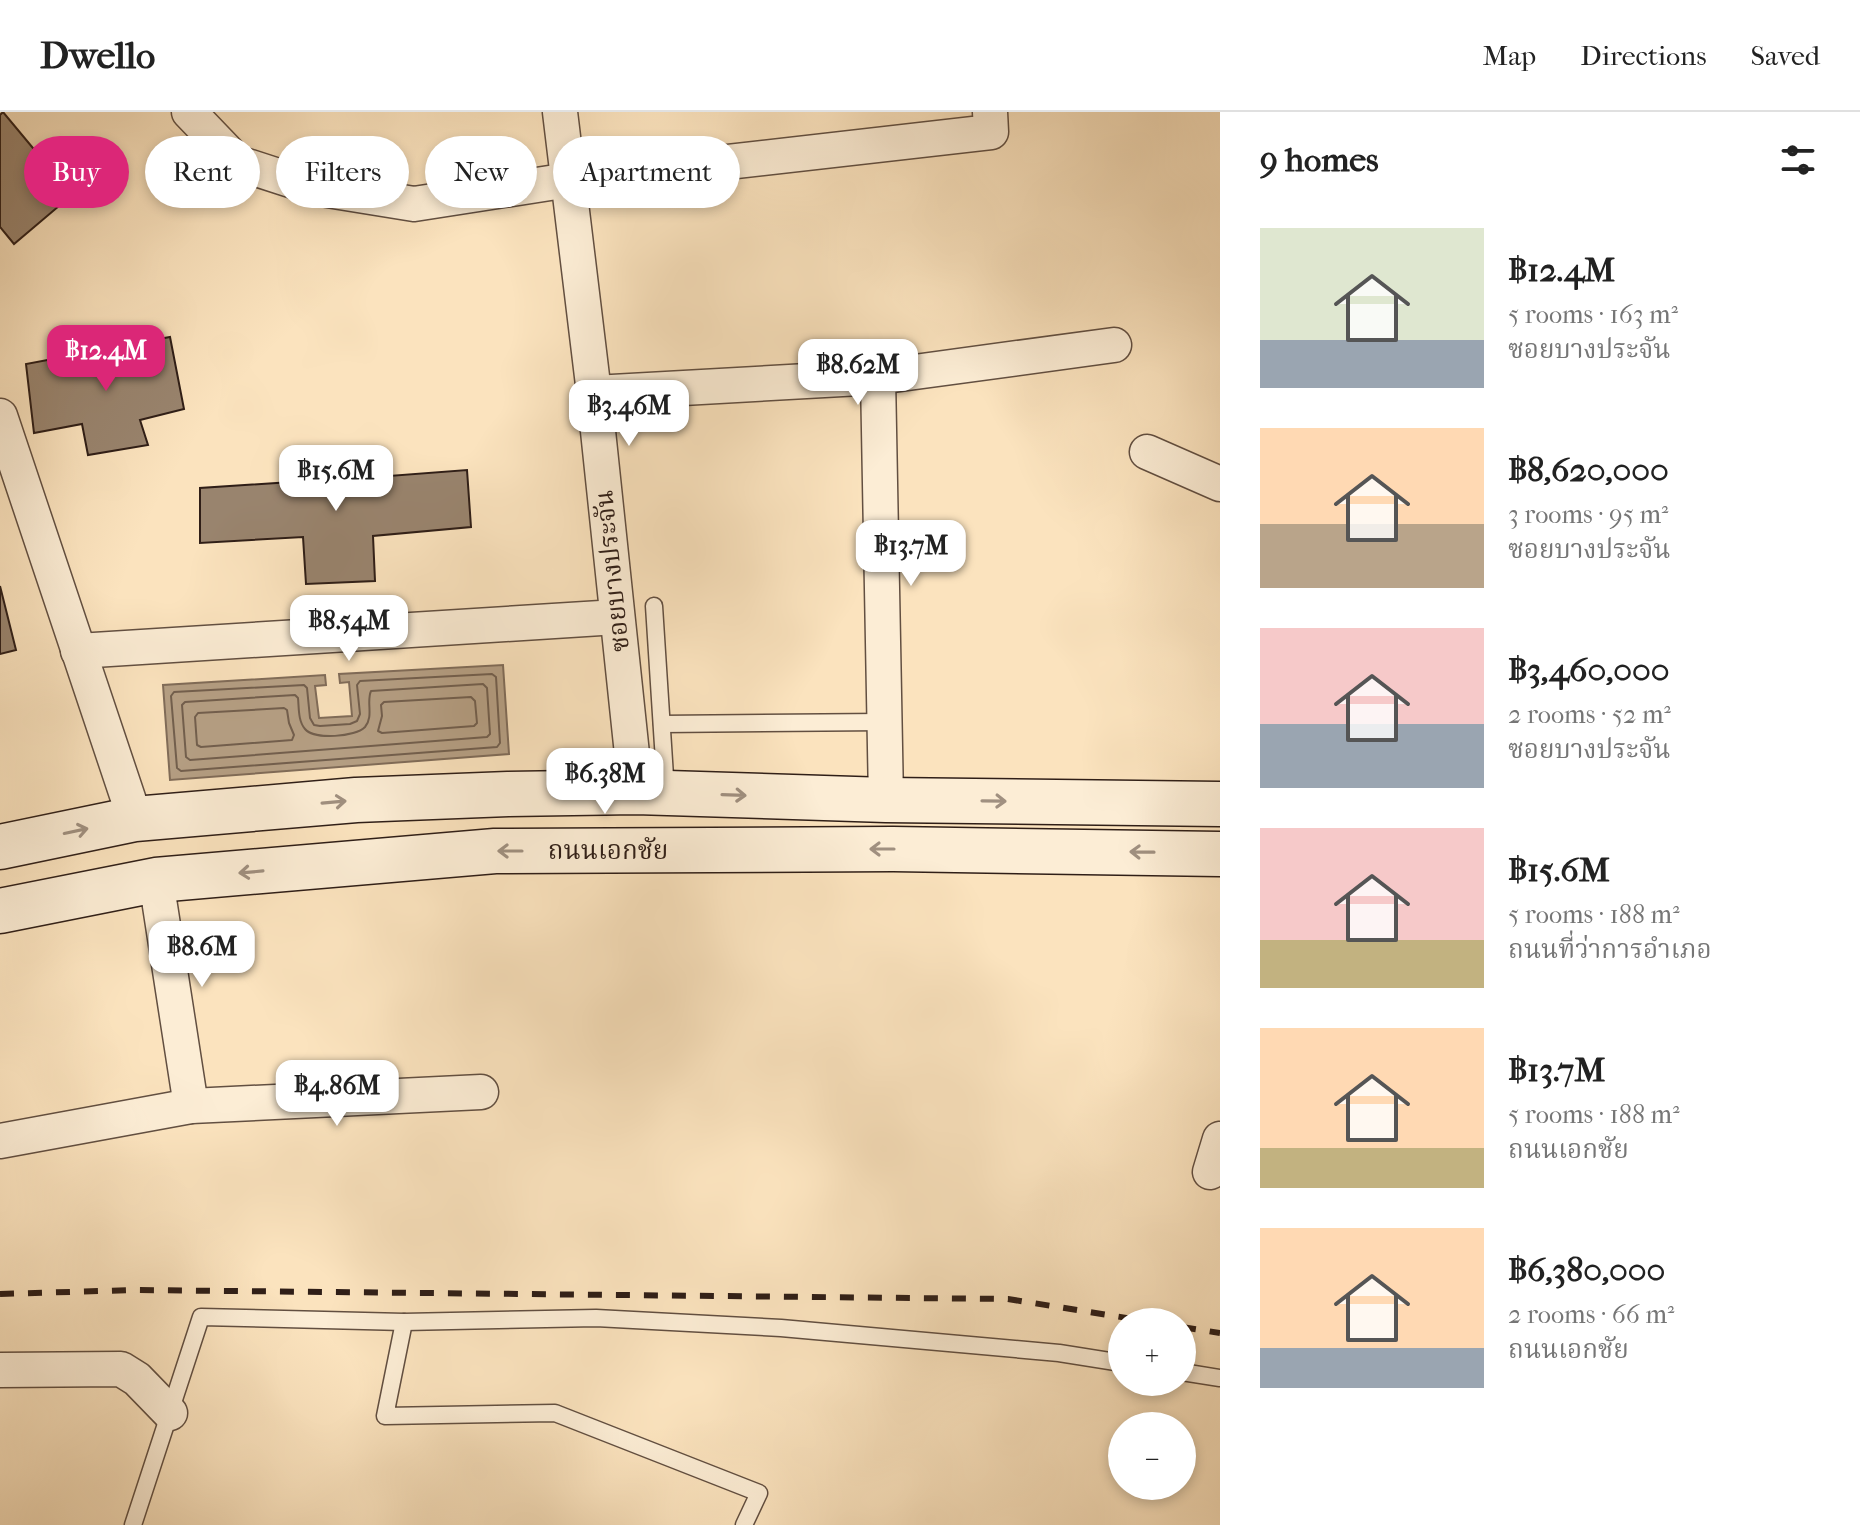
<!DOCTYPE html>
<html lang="en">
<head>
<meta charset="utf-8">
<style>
	:root { --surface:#fff; --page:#f6f6f6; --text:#222; --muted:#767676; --line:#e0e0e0; --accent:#db2777 }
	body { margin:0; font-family:"IM FELL French Canon","Noto Serif Thai",serif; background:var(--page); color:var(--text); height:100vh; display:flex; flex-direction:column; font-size:30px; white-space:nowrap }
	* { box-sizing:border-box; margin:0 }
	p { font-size:26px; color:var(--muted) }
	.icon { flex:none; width:44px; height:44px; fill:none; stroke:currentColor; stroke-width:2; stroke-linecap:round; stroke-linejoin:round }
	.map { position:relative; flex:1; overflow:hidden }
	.details { display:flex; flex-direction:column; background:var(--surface); width:640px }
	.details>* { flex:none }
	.guide { position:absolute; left:24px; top:24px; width:760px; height:72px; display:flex; gap:16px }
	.tools { position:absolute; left:1108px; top:1196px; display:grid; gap:16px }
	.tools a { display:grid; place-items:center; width:88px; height:88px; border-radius:50%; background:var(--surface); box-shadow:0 4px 12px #0003; font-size:40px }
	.price { position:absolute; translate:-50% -68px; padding:0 18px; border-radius:16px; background:#fff; color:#222; font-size:26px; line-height:52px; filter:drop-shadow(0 2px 4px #0008) }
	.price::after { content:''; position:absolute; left:50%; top:48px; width:24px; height:18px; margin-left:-12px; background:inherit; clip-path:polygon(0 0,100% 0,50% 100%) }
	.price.active { background:var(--accent); color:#fff }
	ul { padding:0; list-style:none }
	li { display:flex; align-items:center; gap:24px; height:200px; padding:0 40px }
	li span { display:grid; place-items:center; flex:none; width:224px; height:160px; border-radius:0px; color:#555 }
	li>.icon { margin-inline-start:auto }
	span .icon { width:96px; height:96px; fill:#fffc; stroke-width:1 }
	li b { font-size:34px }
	h2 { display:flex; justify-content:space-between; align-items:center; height:96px; padding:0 40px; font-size:34px }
	.tag { padding:0 28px; border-radius:36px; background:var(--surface); box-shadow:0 4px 12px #0003; font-size:28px; line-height:72px }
	.tag.active { background:var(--accent); color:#fff }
	header { display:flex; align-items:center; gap:48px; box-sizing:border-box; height:112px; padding:0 40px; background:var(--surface); border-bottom:2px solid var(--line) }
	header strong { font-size:38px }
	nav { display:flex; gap:44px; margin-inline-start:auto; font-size:28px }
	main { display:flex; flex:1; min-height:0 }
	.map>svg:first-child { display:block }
	.water { fill:#b6a085; stroke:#806c59; stroke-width:2 }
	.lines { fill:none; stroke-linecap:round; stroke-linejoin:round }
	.shore { stroke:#725f4e; stroke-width:2 }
	.building { fill:#99846e; stroke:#2f1e17; stroke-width:2 }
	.service-casing { stroke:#624f41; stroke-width:19 }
	.minor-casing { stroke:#624f41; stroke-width:37 }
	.secondary-casing { stroke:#2f1e17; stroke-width:47 }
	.service { stroke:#fcedd5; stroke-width:16 }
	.minor { stroke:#fcedd5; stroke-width:34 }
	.secondary { stroke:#fcedd5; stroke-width:44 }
	.rail { stroke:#2f1e17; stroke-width:6; stroke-dasharray:14 14; stroke-linecap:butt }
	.oneway { stroke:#a09080 }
	.labels { text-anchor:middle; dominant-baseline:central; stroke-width:6; stroke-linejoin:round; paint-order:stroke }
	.street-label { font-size:26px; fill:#2f1e17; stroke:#fcedd5 }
</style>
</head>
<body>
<header>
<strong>Dwello</strong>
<nav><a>Map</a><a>Directions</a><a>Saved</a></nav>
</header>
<main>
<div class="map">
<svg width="1220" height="1413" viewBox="0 0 1220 1413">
	<rect width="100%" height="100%" fill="#fbe3be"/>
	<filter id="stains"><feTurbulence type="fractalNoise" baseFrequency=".0025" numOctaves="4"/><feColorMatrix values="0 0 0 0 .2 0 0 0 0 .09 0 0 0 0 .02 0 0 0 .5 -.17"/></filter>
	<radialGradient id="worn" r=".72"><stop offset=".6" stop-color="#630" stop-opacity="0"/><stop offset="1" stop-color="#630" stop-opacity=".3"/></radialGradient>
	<path class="water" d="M503,553l6,89 -339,26 -7,-95 162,-10 1,10 -11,1 4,32 33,-2 -3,-34 -9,1 -1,-9z"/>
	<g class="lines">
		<g class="shore">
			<path d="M492,562l4,3 4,66 -3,4 -316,24 -4,-3 -6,-72 3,-4 130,-7 3,3 3,30 4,7 6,1 30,-2 7,-3 3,-7 -3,-29 3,-4z"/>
			<path d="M483,572l4,4 3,46 -3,3 -297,23 -4,-3 -4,-52 3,-3 110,-7 3,3c1,10 0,23 7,31 9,11 51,8 60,-2 9,-11 1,-25 6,-36z"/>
			<path d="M471,585l4,4 2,22 -3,3 -92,7 -4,-2 4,-15 -1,-11 3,-3z"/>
			<path d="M284,596l3,2 2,13 5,12 -2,5 -91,7 -4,-2 -2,-28 3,-4z"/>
		</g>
	</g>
	<g class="building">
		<path d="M3,0l69,83 -58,49 -14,-17v-112z"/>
		<path d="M170,225l14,72 -44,11 8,25 -60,10 -6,-31 -48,9 -8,-69z"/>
		<path d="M361,341l2,25 104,-8 4,57 -98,9 2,45 -69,3 -3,-47 -103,6v-55l106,-7 -1,-26z"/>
		<path d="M0,474l16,64 -16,4z"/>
	</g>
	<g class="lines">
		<g class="service-casing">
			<g id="service">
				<path d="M654,494l12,186"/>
				<path d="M662,612l222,-2"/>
				<path d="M404,1210l-19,94 170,-3 204,80 -15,32"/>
				<path d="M1182,1260l38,6"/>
				<path d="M133,1413l68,-208 203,5 192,-4 185,10 278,25 63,10"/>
			</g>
		</g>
		<g class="minor-casing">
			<g id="minor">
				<path d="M189,0l49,51 77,25 99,16 155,-24 422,-48 -1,-20"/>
				<path d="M560,0l34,281 42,399"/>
				<path d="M878,265l8,423"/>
				<path d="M594,281l284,-16 236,-32"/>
				<path d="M0,304l135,403"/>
				<path d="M1147,340l73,32"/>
				<path d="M78,539l539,-34"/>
				<path d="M156,768l35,226"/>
				<path d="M0,1029l191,-35 290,-14"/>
				<path d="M1210,1060l10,-33"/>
				<path d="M0,1258l121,-1 16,10 33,34"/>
			</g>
		</g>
		<g class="secondary-casing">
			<g id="secondary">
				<path d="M0,735l135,-28 221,-19 152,-6 128,-2 250,8 334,4"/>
				<path d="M0,799l156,-31 339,-29 398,-2 327,5"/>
			</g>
		</g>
		<use href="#service" class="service"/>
		<use href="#minor" class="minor"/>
		<use href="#secondary" class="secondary"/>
		<g class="rail">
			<path d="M0,1182l134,-4 874,9 144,23"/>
			<path d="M1182,1215l38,6"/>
		</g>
	</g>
	<defs><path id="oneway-shaft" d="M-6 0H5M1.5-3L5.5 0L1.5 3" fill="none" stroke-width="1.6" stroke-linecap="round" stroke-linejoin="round" transform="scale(2)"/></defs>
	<g class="oneway">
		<use href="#oneway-shaft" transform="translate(734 683) rotate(2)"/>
		<use href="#oneway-shaft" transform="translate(994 689) rotate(1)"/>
		<use href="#oneway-shaft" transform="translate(334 690) rotate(-5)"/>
		<use href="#oneway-shaft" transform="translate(76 719) rotate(-12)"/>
		<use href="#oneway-shaft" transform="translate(882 737) rotate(180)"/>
		<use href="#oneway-shaft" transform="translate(510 739) rotate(180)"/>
		<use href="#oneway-shaft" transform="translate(1142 740) rotate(-179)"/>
		<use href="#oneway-shaft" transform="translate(251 760) rotate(175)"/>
	</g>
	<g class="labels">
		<g class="street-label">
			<text transform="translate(612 459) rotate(-96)">ซอยบางประจัน</text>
			<text x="608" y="738">ถนนเอกชัย</text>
		</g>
	</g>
	<rect width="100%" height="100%" filter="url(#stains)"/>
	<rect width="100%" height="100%" fill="url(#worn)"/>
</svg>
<div class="tools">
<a>+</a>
<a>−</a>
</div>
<b class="price active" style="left:106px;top:281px">฿12.4M</b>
<b class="price" style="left:858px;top:295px">฿8.62M</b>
<b class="price" style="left:629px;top:336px">฿3.46M</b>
<b class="price" style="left:336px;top:401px">฿15.6M</b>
<b class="price" style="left:911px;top:476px">฿13.7M</b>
<b class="price" style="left:349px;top:551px">฿8.54M</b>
<b class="price" style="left:605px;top:704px">฿6.38M</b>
<b class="price" style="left:202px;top:877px">฿8.6M</b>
<b class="price" style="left:337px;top:1016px">฿4.86M</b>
<div class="guide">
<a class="tag active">Buy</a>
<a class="tag">Rent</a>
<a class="tag">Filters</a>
<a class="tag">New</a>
<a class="tag">Apartment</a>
</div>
</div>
<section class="details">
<h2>9 homes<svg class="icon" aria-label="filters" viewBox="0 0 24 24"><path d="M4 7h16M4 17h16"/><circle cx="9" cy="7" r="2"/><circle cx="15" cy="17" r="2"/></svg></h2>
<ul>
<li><span style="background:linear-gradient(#dfe7d0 70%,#9aa5b1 0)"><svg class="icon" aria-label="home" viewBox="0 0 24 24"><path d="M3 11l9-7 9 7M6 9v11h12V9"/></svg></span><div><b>฿12.4M</b><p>5 rooms · 163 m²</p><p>ซอยบางประจัน</p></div></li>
<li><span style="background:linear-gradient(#ffd9b3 60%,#b9a48a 0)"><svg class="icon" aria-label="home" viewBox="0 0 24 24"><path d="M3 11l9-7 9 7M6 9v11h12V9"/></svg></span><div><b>฿8,620,000</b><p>3 rooms · 95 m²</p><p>ซอยบางประจัน</p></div></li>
<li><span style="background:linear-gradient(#f6c9c9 60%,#9aa5b1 0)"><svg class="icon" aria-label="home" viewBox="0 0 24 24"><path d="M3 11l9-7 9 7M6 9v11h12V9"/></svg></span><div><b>฿3,460,000</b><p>2 rooms · 52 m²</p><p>ซอยบางประจัน</p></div></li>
<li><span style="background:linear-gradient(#f6c9c9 70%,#c2b280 0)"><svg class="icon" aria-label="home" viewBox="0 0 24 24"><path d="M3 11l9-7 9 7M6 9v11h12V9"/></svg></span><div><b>฿15.6M</b><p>5 rooms · 188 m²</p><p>ถนนที่ว่าการอำเภอ</p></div></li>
<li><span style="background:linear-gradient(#ffd9b3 75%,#c2b280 0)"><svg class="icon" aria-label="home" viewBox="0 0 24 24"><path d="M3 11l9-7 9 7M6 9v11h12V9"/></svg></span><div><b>฿13.7M</b><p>5 rooms · 188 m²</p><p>ถนนเอกชัย</p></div></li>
<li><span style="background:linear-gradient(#ffd9b3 75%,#9aa5b1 0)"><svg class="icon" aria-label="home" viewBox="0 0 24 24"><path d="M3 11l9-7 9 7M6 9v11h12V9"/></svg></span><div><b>฿6,380,000</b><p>2 rooms · 66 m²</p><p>ถนนเอกชัย</p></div></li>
</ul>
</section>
</main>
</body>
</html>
